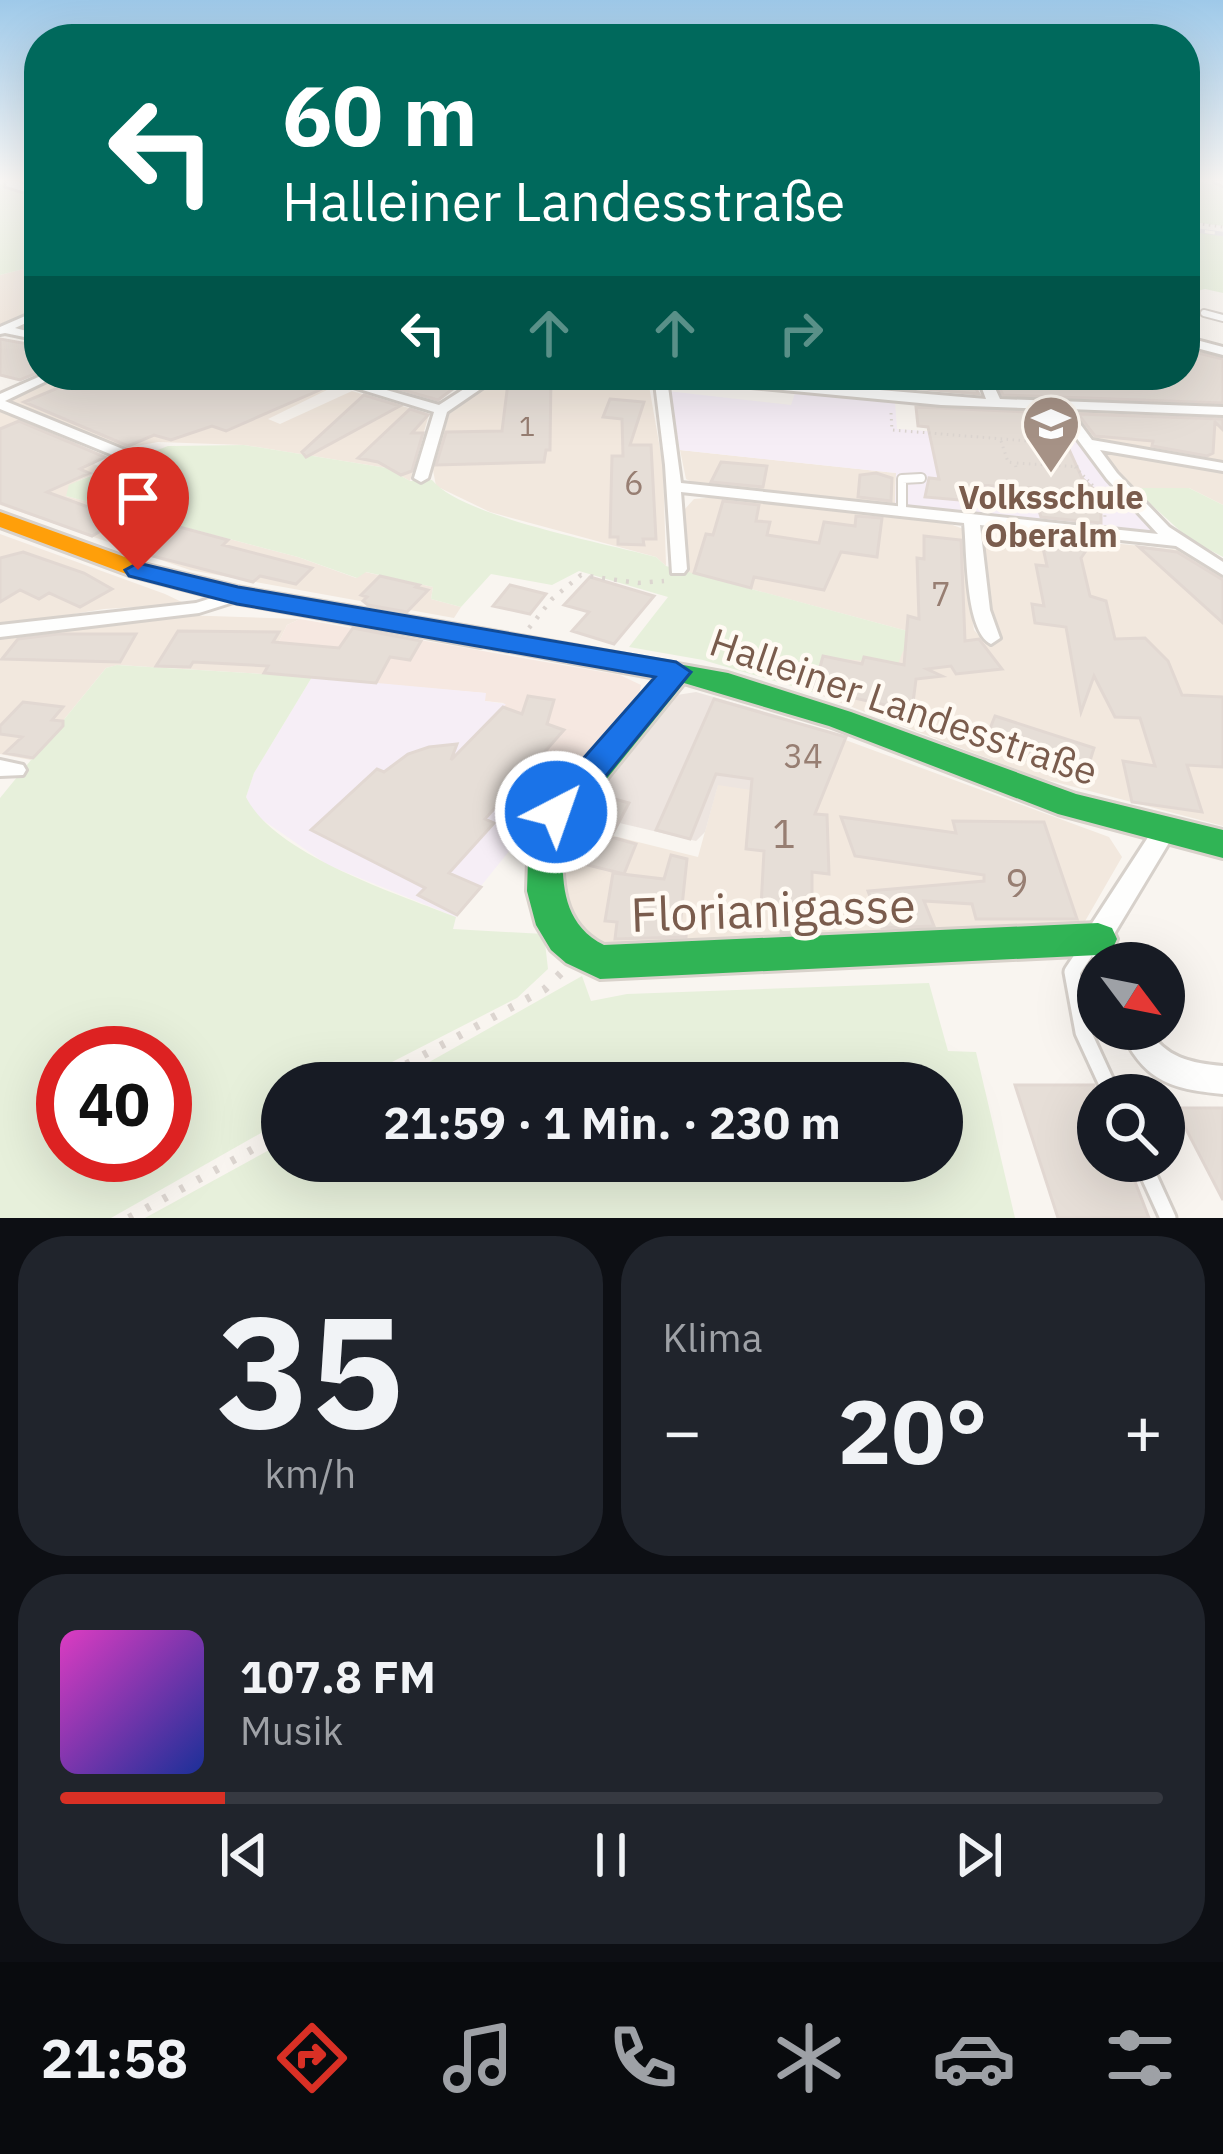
<!DOCTYPE html>
<html lang="de">
<meta charset="utf-8">
<style>
body{margin:0;font-family:"IBM Plex Sans",sans-serif;background:#20242c;color:#f1f3f6;height:100vh;display:flex;flex-direction:column;font-size:45px;white-space:nowrap}
*{box-sizing:border-box;margin:0}
p{font-size:39px;color:#9ea1a6}
.icon{flex:none;width:66px;height:66px;fill:none;stroke:currentColor;stroke-width:2;stroke-linecap:round;stroke-linejoin:round}
.map{position:relative;height:1218px;overflow:hidden}
.sheet{display:flex;flex-direction:column;gap:18px;padding:18px;background:#0d0f14;flex:1}
.sheet>*{flex:none}
.hud{position:absolute;left:24px;top:24px;width:1176px;height:366px;border-radius:48px;box-shadow:0 12px 48px #0002;background:#00695c;color:#fff;overflow:hidden}
.needle{width:78px;rotate:122deg}
.tools{position:absolute;left:1077px;top:942px;display:grid;gap:24px}
.tools a{display:grid;place-items:center;width:108px;height:108px;border-radius:50%;background:#171b24;box-shadow:0 12px 48px #0002;font-size:60px}
.speed{position:absolute;left:36px;top:1026px;display:flex;gap:24px;font-size:60px;font-weight:700;text-align:center}
.speed>*{display:grid;place-content:center;width:156px;height:156px;border-radius:50%;background:#171b24;box-shadow:0 12px 48px #0002;line-height:1}
.speed .limit{border:18px solid #d22;background:#fff;color:#111}
.pin{position:absolute;display:grid;place-items:center;width:102px;height:102px;color:#fff;margin:-123px -51px;border-radius:50% 50% 50% 0;rotate:-45deg;box-shadow:0 0 12px #0007}
.pin .icon{rotate:45deg}
.me{position:absolute;width:132px;margin:-66px;rotate:41deg;stroke-linejoin:round;filter:drop-shadow(0 0 9px #0008)}
.turn{display:flex;align-items:center;gap:42px;height:252px;padding:0 60px;font-size:54px}
.turn .icon{width:156px;height:156px;stroke-width:2.5}
.turn b{display:block;font-size:84px;line-height:102px}
.lanes{display:flex;align-items:center;height:114px;padding:0 60px;background:#0003;justify-content:center;gap:60px;direction:ltr}
.lanes .off{opacity:.35}
.big{font-size:90px;font-weight:800;line-height:1.1}
.sheet .tile{flex:1;display:flex;flex-direction:column;justify-content:center;gap:18px;min-width:0;padding:0 42px;border-radius:48px;background:#20242c}
.sheet .dial{align-items:center;gap:0}
.dial b{font-size:156px;line-height:1}
.song{display:flex;align-items:center;gap:36px}
.cover{width:144px;height:144px;border-radius:18px;background:linear-gradient(135deg,hsl(310 70% 55%),hsl(230 70% 35%))}
.played{height:12px;border-radius:6px;background:linear-gradient(90deg,#d93025 15%,#363941 15%)}
.keys{display:flex;justify-content:space-around;direction:ltr}
.heat{display:flex;justify-content:space-between;align-items:center;font-size:66px;direction:ltr}
.sheet .tiles{flex:1;display:grid;gap:18px;grid-template-columns:1fr 1fr}
.tile:last-child{grid-column:span 2}
.trip{position:absolute;left:261px;top:1062px;width:702px;height:120px;border-radius:60px;background:#171b24;box-shadow:0 12px 48px #0002;font-weight:800;line-height:120px;text-align:center}
.tabs{display:flex;height:192px;justify-content:space-around;align-items:center;background:#090b0e;color:#9ea1a6}
.tabs .icon{width:84px;height:84px}
.tabs .active{color:#d93025}
.tabs b{font-size:54px;color:#f1f3f6}
.map>svg:first-child{display:block}
</style>
<div class="map">
<svg width="1223" height="1218" viewBox="0 0 1223 1218">
<rect width="100%" height="100%" fill="#f9f5f0"/>
<path fill="#f2e8de" d="M39 265V311L0 328V275Z
M1185 343 1223 353V408L1003 400 988 375H1185Z
M62 375H305L333 387 268 419 280 424 352 391 429 414 410 481 387 468 244 445 158 442 125 448 9 401Z
M504 375H632L648 380 663 466 666 566 656 557 490 512 436 486 433 470 449 414Z
M0 411 106 456 94 464 105 469 78 481 66 496 298 557 356 578 365 572 433 587 431 599 461 607 454 618 190 570 0 505Z
M1071 411 1223 414V465L1091 438Z
M680 450 896 473 895 508 698 485 686 479Z
M1114 451 1223 471V505L1189 488H1133L1105 456Z
M717 497 950 524 969 531 971 610 974 630 983 640 998 637 991 619 983 530 1180 550 1204 561 1223 578V826L1040 778 812 692 823 656 903 651 926 636 687 572 684 510 694 499Z
M0 534 165 594 186 604 104 609 0 626Z
M180 615 300 619 287 625 263 674 118 665 106 668 31 760 0 754V635Z
M783 717 1109 837 1122 857 1084 923 1073 929 610 953 570 937 559 858 570 825 698 857 718 784 751 789Z"/>
<path fill="#f6e8e1" d="M300 619 620 675 641 685 637 705 539 814 440 771 504 703 485 701V693L263 674 287 625Z"/>
<path fill="#ede5e0" d="M696 692 783 717 751 790 718 785 705 832 696 841 577 813 677 695Z"/>
<path fill="#f6eef6" d="M667 391 791 405 795 393 895 402 897 429 1078 441 1153 529 1145 535 895 508 896 473 680 450Z
M312 677 486 693 485 701 506 704 440 771 539 814 456 917 328 865 254 814 246 797 254 773Z"/>
<path fill="#e7f0db" fill-rule="evenodd" d="M1185 181 1223 185V226L1185 221Z
M0 184 39 196V265L0 275Z
M1185 231 1223 236V293L1205 289 1185 294Z
M244 445 387 468 410 481 432 480C462 517 605 543 656 557L666 566 926 636 919 648 903 651 898 664 823 657 812 692 703 660 629 647 668 597 579 571 552 585 491 574 461 607 431 599 433 587 366 572 357 578 298 557 66 496 69 485 78 481 168 446Z
M1133 488H1189L1223 505V557L1189 539Z
M117 665 312 677 254 773 246 797C275 855 398 894 456 917L453 929 544 934 548 969 517 998 351 1083H282V1121L111 1218H0V798L106 668ZM63 1053H165V1155H63Z
M582 976 591 1001 627 994 929 983 948 1051 976 1052 1015 1218H145L282 1143V1161H942V1083H392Z"/>
<path fill="#e6ded7" stroke="#e2d8d2" stroke-width="3" d="M0 339 39 346V372L20 380 0 375Z
M1190 351 1223 359V403L1003 395 999 387 1025 388 1021 379H1032L1031 375H1185V356Z
M89 375 119 379 152 375 194 387 222 375H310L331 385 226 431 212 426 171 440 154 435 128 446 24 402Z
M386 375 440 381 455 375 462 382 438 400 378 383Z
M509 375H551L550 450H546L544 462 436 465 446 432 502 431Z
M913 375H968L979 394 914 388Z
M364 395 400 406 306 457 302 452Z
M610 399 644 402 630 445H651L656 539H643L644 545 618 544V537H610L612 456H623L622 419 603 417Z
M916 407 1053 413 1069 436H1063L1082 478 1101 496V523L1041 517 1032 488 979 485 983 502 925 497 929 478 939 479 928 427 918 426Z
M410 409 428 415 412 433H423L412 471 401 475 378 462 358 458Z
M1078 414 1223 419V430L1215 422 1213 453 1207 456 1152 446 1153 441 1095 436Z
M19 421 105 457 80 469 89 473 47 492 121 519 92 536 0 503V429Z
M721 462 767 466 763 487 711 482Z
M876 473 892 478 891 501 858 497 860 475Z
M723 501 759 505 756 521 770 522 767 535 819 543 824 522 855 526 856 516 882 518 877 557 841 552 824 590 754 577 751 588 694 573 706 534 713 535Z
M172 525 228 540 223 545 312 568 296 584 260 576 253 582 133 551Z
M924 536 961 540 965 641 979 639 1002 669 956 674 951 666 927 669 942 676 916 679 912 711 814 689 823 656 862 664 864 657 904 665 908 616 919 619 917 558 924 559Z
M1048 537 1092 542 1081 558 1090 596 1106 601 1115 639 1145 638 1168 661 1182 695 1223 697V767L1187 765 1202 812 1132 802 1123 761 1155 766 1140 718 1115 717 1094 676 1081 712 1066 627 1035 623 1034 617 1032 604 1044 606 1036 565 1047 566 1043 548 1051 549Z
M1139 547 1177 552 1223 580V623Z
M23 552 84 573 112 589 80 607 49 593 39 599 20 590 0 602V558Z
M380 576 419 585 416 587 428 590 407 612 368 605 363 601 367 597 361 595Z
M590 577 654 596 614 644 572 631 589 612 564 605Z
M510 585 546 594 530 614 493 606Z
M353 628 421 641 410 660 390 657 376 683 264 673 268 666 193 662 190 667 156 666 178 631 279 632 273 642 339 648Z
M58 634H136L120 662 2 659 18 639Z
M528 696 554 700 547 724 564 730 485 819 494 823 449 873 481 887 457 915 418 895 425 888 311 830 377 769 384 772 408 754 429 747 457 744 451 760 503 707 522 714Z
M714 699 846 737 815 814 827 815 829 874 812 872V918L820 919V931L781 933V909L761 907 764 851 746 849 752 779 716 774 690 839 656 830Z
M23 702 63 707 52 720 63 721V726L33 758 5 753 22 737 0 734V726Z
M995 716 1094 748 1084 780 983 746Z
M600 795 629 803 611 837 636 844 624 874 567 860 577 829 581 830Z
M841 817 956 833 953 821 1044 822 1077 919H976L972 904 924 901 934 926 882 928 868 891 984 881V875L855 856Z
M671 855 687 859 680 925H687L686 937 615 939 617 922 605 921 613 873 664 879Z
M1015 1085H1094L1098 1161H1127L1149 1218H1058Z
M1175 1108H1223V1200Z"/>
<g fill="none" stroke-linecap="round" stroke-linejoin="round">
<defs>
<path id="lane-far2" d="M1204 313 1223 318"/>
<path id="lane-far1" d="M902 512V479L921 478"/>
<path id="lane" d="M1086 951 1072 972 1083 1032 1112 1095
M1142 1161 1168 1218"/>
<path id="street" d="M7 181H16L39 191V196L6 186Z
M1214 181H1223V185Z
M39 310V317L15 328 39 334V340L5 333 0 334V327Z
M1185 337 1223 347V355L1185 345Z
M43 375H59L5 401 130 452V458H120L0 409V394Z
M314 375H334L439 405 486 375H501L447 412 428 478 421 482 414 478 434 412Z
M654 375H703L986 399 977 375H989L1000 399 1223 407V415L1069 409 1092 440 1223 463V471L1100 450 1117 473 1169 527 1223 562V575L1176 546 980 525 990 610 1000 638 991 644C965 631 967 551 964 523L681 492 687 569 684 573H672L665 465ZM667 379 941 405 1055 409 1107 479 1158 534 681 483Z
M237 590 243 591 246 595 243 599 199 613 0 637V625L196 603Z
M0 760 23 765 26 770 23 775 0 776Z
M1164 822 1172 825 1176 831 1111 939 1121 963H1098V970L1085 939 1089 928 1156 825Z
M1120 1029H1148C1166 1058 1190 1063 1223 1066V1094C1169 1089 1143 1080 1120 1029Z"/>
<path id="fast" d="M481 629 728 673 851 712 1076 794 1223 830V858L1058 814 829 726 684 683 563 833C562 877 559 922 604 945L1098 923 1112 928 1117 939 1112 950 1098 955 600 979 566 963 551 950 536 925 527 891 529 830 656 678 471 644 467 638 471 632Z"/>
<path id="slow" d="M0 512 147 565 237 587 481 629 495 638 481 647 237 603 129 575 0 527Z"/>
</defs>
<use href="#lane-far2" stroke="#d7d1cb" stroke-width="10"/>
<use href="#lane-far1" stroke="#d7d1cb" stroke-width="12"/>
<use href="#lane" stroke="#d7d1cb" stroke-width="21"/>
<use href="#street" stroke="#d7d1cb" stroke-width="6"/>
<use href="#fast" stroke="#d9d2cb" stroke-width="6"/>
<use href="#slow" stroke="#d9d2cb" stroke-width="6"/>
<path stroke="#dcd5d0" stroke-width="3" stroke-dasharray="1.5 4.5" stroke-linecap="butt" d="M1185 222 1223 227
M891 413 892 430 1065 444
M1001 441 1008 462 1015 463
M1016 467 1015 463 1082 467
M1075 467 1104 497 1105 519
M1004 486 1017 506"/>
<path stroke="#dcd5d0" stroke-width="4.5" stroke-dasharray="3 9" stroke-linecap="butt" d="M529 628 552 599 581 575 638 583 664 581"/>
<path stroke="#dcd5d0" stroke-width="8" stroke-dasharray="4.5 15" stroke-linecap="butt" d="M372 1083 545 989 561 973
M129 1218 282 1133"/>
<use href="#lane-far2" stroke="#fefefd" stroke-width="6"/>
<use href="#lane-far1" stroke="#fefefd" stroke-width="8"/>
<use href="#lane" stroke="#fefefd" stroke-width="15"/>
<use href="#street" fill="#fefefd" fill-rule="evenodd"/>
<use href="#fast" fill="#30b455" fill-rule="evenodd"/>
<use href="#slow" fill="#ff9f0a" fill-rule="evenodd"/>
<defs>
<path id="rail" d="M1185 229 1223 234"/>
</defs>
<use href="#rail" stroke="#e6e3e7" stroke-width="4.5"/>
<use href="#rail" stroke="#fffaf3" stroke-width="3" stroke-dasharray="10" stroke-linecap="butt"/>
</g>
<linearGradient id="sky" x2="0" y2="1"><stop stop-color="#9ec9e9"/><stop offset="0.51" stop-color="#fcfaf8"/><stop offset="1" stop-color="#fcfaf8" stop-opacity="0"/></linearGradient>
<rect width="1223" height="352" fill="url(#sky)"/>
<path fill="#1a73e8" stroke="#114b97" stroke-width="3" d="M138 563 238 587 676 662 691 672 569 821 556 825 544 821 539 812 544 803 655 677 237 604 129 576 125 570Z"/>
<defs>
<symbol id="school-pin" viewBox="-11 -11 22 30"><path d="M0 17L-7.5 6A9.5 9.5 0 1 1 7.5 6Z" fill="#a69286" stroke="#fffaf3"/><path d="M0-5L7-2L0 1L-7-2ZM-4 1L0 2.5L4 1V4Q0 6-4 4Z" fill="#fff"/></symbol>
</defs>
<g fill-rule="evenodd">
<use href="#school-pin" x="1018" y="391" width="66" height="90"/>
</g>
<g text-anchor="middle" dominant-baseline="central" stroke-width="9" stroke-linejoin="round" paint-order="stroke">
<g font-size="27" fill="#977e72">
<text x="527" y="425">1</text>
</g>
<g font-size="33" fill="#977e72">
<text x="634" y="482">6</text>
<text x="941" y="593">7</text>
<text x="803" y="755">34</text>
</g>
<g font-size="33" font-weight="bold" fill="#7a5c4d" stroke="#fffaf3">
<text x="1051" y="496">Volksschule<tspan x="1051" dy="38">Oberalm</tspan></text>
</g>
<g font-size="39" fill="#7a5c4d" stroke="#fffaf3">
<text transform="translate(904 706) rotate(19)">Halleiner Landesstraße</text>
</g>
<g font-size="39" fill="#977e72">
<text x="784" y="833">1</text>
<text x="1017" y="882">9</text>
</g>
<g font-size="48" fill="#7a5c4d" stroke="#fffaf3">
<text transform="translate(773 909) rotate(-2)">Florianigasse</text>
</g>
</g>
</svg>
<div class="tools">
<a><svg class="needle" viewBox="-14 -14 28 28"><path d="M0-13l5 13h-10z" fill="#e53935"/><path d="M0 13l5-13h-10z" fill="#9ea1a6"/></svg></a>
<a><svg class="icon" aria-label="search" viewBox="0 0 24 24"><circle cx="10" cy="10" r="6"/><path d="M15 15l6 6"/></svg></a>
</div>
<div class="speed"><div class="limit">40</div></div>
<div class="pin" style="left:138px;top:570px;background:#d93025"><svg class="icon" aria-label="arrive" viewBox="0 0 24 24"><path d="M6 21V4h12l-3 4 3 4H6"/></svg></div>
<svg class="me" style="left:556px;top:812px" viewBox="-20 -20 40 40"><circle r="17" fill="#1a73e8" stroke="#fff" stroke-width="3"/><path d="M0-11L8 9 0 5-8 9z" fill="#fff"/></svg>
<div class="trip">21:59 · 1 Min. · 230 m</div>
<div class="hud">
<div class="turn"><svg class="icon" aria-label="left" viewBox="0 0 24 24"><path d="M17 20v-9H6M10 6l-5 5 5 5"/></svg><div><b>60 m</b>Halleiner Landesstraße</div></div>
<div class="lanes"><svg class="icon" aria-label="left" viewBox="0 0 24 24"><path d="M17 20v-9H6M10 6l-5 5 5 5"/></svg><svg class="icon off" aria-label="ahead" viewBox="0 0 24 24"><path d="M12 20V5M6 11l6-6 6 6"/></svg><svg class="icon off" aria-label="ahead" viewBox="0 0 24 24"><path d="M12 20V5M6 11l6-6 6 6"/></svg><svg class="icon off" aria-label="right" viewBox="0 0 24 24"><path d="M7 20v-9h11M14 6l5 5-5 5"/></svg></div>
</div>
</div>
<section class="sheet">
<div class="tiles">
<div class="tile dial"><b>35</b><p>km/h</p></div>
<div class="tile"><p>Klima</p>
<div class="heat"><a>−</a><b class="big">20°</b><a>+</a></div>
</div>
<div class="tile">
<div class="song"><i class="cover"></i><div><b>107.8 FM</b><p>Musik</p></div></div>
<div class="played"></div>
<div class="keys"><svg class="icon" aria-label="previous" viewBox="0 0 24 24"><path d="M18 5L8 12l10 7zM5 5v14"/></svg><svg class="icon" aria-label="pause" viewBox="0 0 24 24"><path d="M8 5v14M16 5v14"/></svg><svg class="icon" aria-label="next" viewBox="0 0 24 24"><path d="M6 5l10 7-10 7zM19 5v14"/></svg></div>
</div>
</div>
</section>
<nav class="tabs">
<b>21:58</b>
<svg class="icon active" aria-label="directions" viewBox="0 0 24 24"><path d="M12 3l9 9-9 9-9-9zM9 14v-3h6M13 9l2 2-2 2"/></svg>
<svg class="icon" aria-label="music" viewBox="0 0 24 24"><path d="M9 18V5l10-2v13"/><circle cx="6" cy="18" r="3"/><circle cx="16" cy="16" r="3"/></svg>
<svg class="icon" aria-label="phone" viewBox="0 0 24 24"><path d="M5 4h4l2 5-3 2q2 4 5 5l2-3 5 2v4C11 20 4 13 5 4z"/></svg>
<svg class="icon" aria-label="climate" viewBox="0 0 24 24"><path d="M12 3v18M4 7l16 10M4 17L20 7"/></svg>
<svg class="icon" aria-label="car" viewBox="0 0 24 24"><path d="M5 17H2v-5l4-1 3-4h7l3 4 3 1v5h-3M9 17h6M6 11h13"/><circle cx="7" cy="17" r="2"/><circle cx="17" cy="17" r="2"/></svg>
<svg class="icon" aria-label="filters" viewBox="0 0 24 24"><path d="M4 7h16M4 17h16"/><circle cx="9" cy="7" r="2"/><circle cx="15" cy="17" r="2"/></svg>
</nav>
